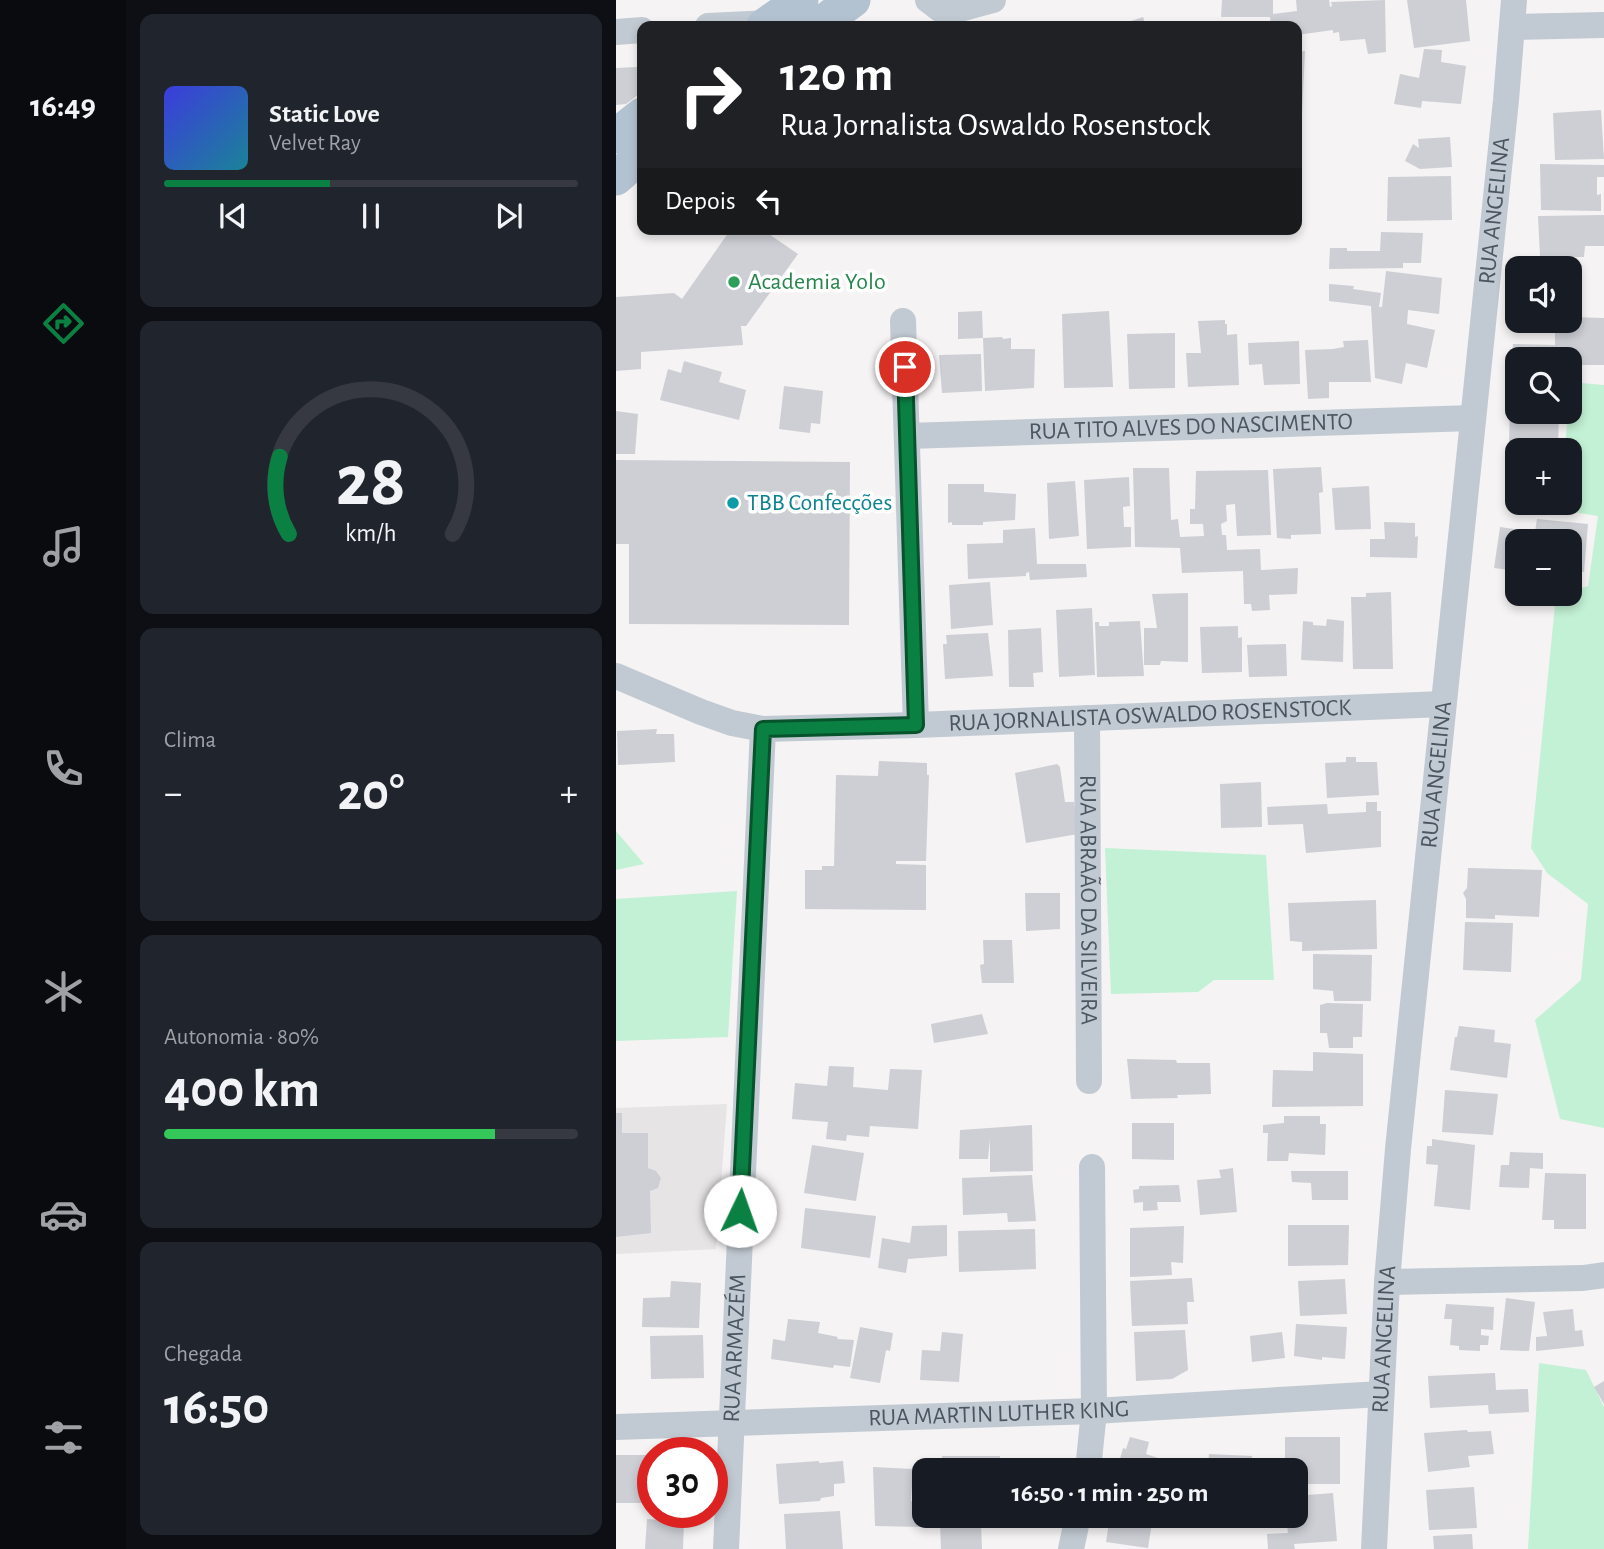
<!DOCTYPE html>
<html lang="pt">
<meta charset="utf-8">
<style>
body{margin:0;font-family:"Alegreya Sans",sans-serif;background:#20242c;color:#f1f3f6;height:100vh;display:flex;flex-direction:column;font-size:26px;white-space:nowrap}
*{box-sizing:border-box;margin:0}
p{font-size:23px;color:#9ea1a6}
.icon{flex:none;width:38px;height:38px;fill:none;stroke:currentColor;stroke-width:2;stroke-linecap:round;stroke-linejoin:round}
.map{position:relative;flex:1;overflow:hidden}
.sheet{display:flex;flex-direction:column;gap:14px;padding:14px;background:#0d0f14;width:490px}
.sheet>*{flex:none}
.banner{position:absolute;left:21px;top:21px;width:665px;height:214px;border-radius:14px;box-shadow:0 4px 10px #0003;background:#202124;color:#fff;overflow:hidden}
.tools{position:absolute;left:889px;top:256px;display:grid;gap:14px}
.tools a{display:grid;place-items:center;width:77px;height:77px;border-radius:14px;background:#171b24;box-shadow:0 4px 10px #0003;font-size:35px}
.speed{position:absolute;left:21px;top:1437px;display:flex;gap:14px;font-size:35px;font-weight:700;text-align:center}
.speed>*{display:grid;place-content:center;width:91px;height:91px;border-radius:50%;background:#171b24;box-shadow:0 4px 10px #0003;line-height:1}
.speed .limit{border:10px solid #d22;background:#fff;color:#111}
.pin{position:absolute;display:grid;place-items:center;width:60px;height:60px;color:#fff;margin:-30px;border:4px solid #fff;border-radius:50%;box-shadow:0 2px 7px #0007}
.me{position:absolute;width:77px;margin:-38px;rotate:3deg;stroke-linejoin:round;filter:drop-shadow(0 0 5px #0008)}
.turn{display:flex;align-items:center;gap:24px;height:147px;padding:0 28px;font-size:32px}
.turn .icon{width:91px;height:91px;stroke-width:2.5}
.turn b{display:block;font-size:49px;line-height:60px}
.then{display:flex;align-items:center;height:66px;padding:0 28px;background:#0003;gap:14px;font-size:26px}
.big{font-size:52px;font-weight:600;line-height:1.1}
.sheet .card{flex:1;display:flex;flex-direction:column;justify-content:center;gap:10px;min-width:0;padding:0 24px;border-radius:14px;background:#20242c}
.sheet .dial{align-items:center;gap:0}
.dial svg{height:182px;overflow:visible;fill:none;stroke:#363941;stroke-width:7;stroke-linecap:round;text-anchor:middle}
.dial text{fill:#f1f3f6;stroke:none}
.song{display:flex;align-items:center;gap:21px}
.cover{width:84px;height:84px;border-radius:10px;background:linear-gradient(135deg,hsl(240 70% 55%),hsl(190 70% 35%))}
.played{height:7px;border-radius:4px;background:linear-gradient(90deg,#0b8043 40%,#363941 40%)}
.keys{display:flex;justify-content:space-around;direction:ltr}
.heat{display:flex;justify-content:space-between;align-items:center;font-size:38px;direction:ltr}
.charge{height:10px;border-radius:5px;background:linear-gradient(90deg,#34c759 80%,#363941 0)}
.trip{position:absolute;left:296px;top:1458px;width:396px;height:70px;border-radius:14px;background:#171b24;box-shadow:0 4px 10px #0003;font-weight:600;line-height:70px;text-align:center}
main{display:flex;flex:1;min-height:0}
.tab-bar{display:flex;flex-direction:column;width:126px;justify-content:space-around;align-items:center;background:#090b0e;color:#9ea1a6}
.tab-bar .icon{width:49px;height:49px}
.tab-bar .selected{color:#0b8043}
.tab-bar b{font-size:32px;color:#f1f3f6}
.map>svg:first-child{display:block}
</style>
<main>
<nav class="tab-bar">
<b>16:49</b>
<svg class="icon selected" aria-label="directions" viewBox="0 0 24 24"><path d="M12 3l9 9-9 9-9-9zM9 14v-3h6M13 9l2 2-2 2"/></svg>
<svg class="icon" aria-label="music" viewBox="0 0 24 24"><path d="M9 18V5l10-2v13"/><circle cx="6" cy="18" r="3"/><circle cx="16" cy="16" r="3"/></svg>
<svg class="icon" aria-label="phone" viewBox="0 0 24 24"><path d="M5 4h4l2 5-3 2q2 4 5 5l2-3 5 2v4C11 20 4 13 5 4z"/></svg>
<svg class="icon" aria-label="climate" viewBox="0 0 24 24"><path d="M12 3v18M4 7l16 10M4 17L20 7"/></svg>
<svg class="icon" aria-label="car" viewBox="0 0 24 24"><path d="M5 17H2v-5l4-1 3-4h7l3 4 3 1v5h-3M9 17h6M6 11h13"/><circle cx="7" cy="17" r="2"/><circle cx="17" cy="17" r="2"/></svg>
<svg class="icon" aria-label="filters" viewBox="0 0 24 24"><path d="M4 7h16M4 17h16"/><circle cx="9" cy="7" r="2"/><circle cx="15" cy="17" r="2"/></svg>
</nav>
<section class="sheet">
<div class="card">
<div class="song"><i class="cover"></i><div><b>Static Love</b><p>Velvet Ray</p></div></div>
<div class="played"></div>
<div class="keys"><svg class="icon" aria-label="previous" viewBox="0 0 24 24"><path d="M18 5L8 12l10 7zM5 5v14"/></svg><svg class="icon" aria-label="pause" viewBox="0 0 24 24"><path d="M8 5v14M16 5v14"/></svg><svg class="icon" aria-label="next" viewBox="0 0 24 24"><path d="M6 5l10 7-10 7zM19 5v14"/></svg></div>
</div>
<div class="card dial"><svg viewBox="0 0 100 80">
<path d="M14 69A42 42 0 1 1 86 69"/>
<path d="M14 69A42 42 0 0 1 10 35" stroke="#0b8043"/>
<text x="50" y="56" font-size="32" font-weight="700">28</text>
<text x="50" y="72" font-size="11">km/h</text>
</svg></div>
<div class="card"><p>Clima</p>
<div class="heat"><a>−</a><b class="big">20°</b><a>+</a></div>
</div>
<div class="card"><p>Autonomia · 80%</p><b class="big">400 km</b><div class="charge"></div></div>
<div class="card"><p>Chegada</p><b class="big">16:50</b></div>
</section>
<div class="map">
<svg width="988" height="1549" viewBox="0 0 988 1549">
<rect width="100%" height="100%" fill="#f5f3f3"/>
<path fill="#e6e4e5" d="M111 1104 100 1249 0 1254V1108Z"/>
<path fill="#c3f1d5" d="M954 382 988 385V1128L944 1119 919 1020 965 980 972 904 931 873 915 848 940 595 954 593V591L972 586 982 516 944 510 945 502H954V450H949L952 411H954Z
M0 831 28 864 0 870Z
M489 848 650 855 658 980H598L582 992 495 994Z
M121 891 112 1037 0 1041V899Z
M923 1363 970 1370 988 1407V1549H912Z"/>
<path fill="#cdcfd5" d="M606 0H657V14L681 11 680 0H713L714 7 716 6 715 2 769 0 770 52 752 54 749 39 724 41 723 32 717 33V30L681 35V26H655L654 17H605Z
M791 0H850L854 41 798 48Z
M527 17 530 26H500Z
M808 49 826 50 825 62 850 66 845 104 806 101 805 108 778 104 784 74 803 78Z
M689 51 684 158H681V52Z
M21 67 22 95 10 104 0 105V68Z
M985 110 988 159 939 160 937 113Z
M834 137 836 167 804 169 789 161 797 144 803 148 802 139Z
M924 164 988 165V177H981V195L985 194V211L925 210Z
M835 176 836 220 771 221 772 177Z
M988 215V246H969L968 257H945V262H928V256H924L922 216Z
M115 229H135L143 235 147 230 182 254 130 326H125L127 345 25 352V369L0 371V297L58 293 66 299Z
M765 232 807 233 805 263H787V268L713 269 714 248H731V251H764Z
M770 271 826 278 823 314 792 310 791 324 819 330 811 368 790 363 786 384 759 378 755 306 713 301V284L738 286 737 289 765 293 763 307H766Z
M366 311 367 338 342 339V312Z
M493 311 497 387 448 388 446 314Z
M954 317 988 318V365H954V359H901V366L895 365 897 344 939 345V320H954Z
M609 320V324H611V335L621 334 623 385 572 387 570 353H585L582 321Z
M559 333V388L513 389 511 334Z
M386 337 387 339 395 338V349H419L418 388 369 391 367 338Z
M752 340 755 382H713V398L692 399 689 350 717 349 728 347 727 341Z
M683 341 684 384 648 385 646 364 633 365 632 343Z
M365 354 366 391 326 393 323 355Z
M68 361 106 372 103 382 130 390 123 420 44 400 52 369 65 373Z
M168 386 207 391 204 424 195 423 194 433 163 429Z
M894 397 901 398V411H943L942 448 893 447Z
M0 411 22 414 19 454H0Z
M891 450H901V493H891Z
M0 460 234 462 233 625 13 624V544H0Z
M705 467 707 492 703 493 705 534 675 535V539L661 538 657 469Z
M517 468H553L555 520 562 519 564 537 588 536 587 524H574V509H579L580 471 652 470 655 535 621 536 619 504 610 505 611 521 605 524 606 535H610L611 550 644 549 645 570 682 568 681 594 653 595 654 610 636 611 635 604H628L627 571 566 573 564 548 519 547Z
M513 477 514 506 507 507 508 527H515V547L471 549 468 480Z
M459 481 463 536 433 539 431 483Z
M332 484H368V492L400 494 399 520 367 522V525H336V522L332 523Z
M753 486 755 529 719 530 716 488Z
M921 519 972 524 968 572 954 570V541H901V571L878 568 884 527 919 532Z
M768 522 799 523V537L802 536 801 558 754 557V539H769Z
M419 528 421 564H470L471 577 414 580 413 572 410 573V576L352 579 351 544 387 543V530Z
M374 582 377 625 335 629 333 585Z
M775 592 777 669H737L735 597H750V593Z
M572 593V662L545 661 544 665H528V628H541L536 594Z
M476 608 479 675 443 677 440 610Z
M711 619 728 621 727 662 685 660 687 621 697 622V625L710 626Z
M524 621 528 676 481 677 479 622H483V626H493V622Z
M622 626V638L626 637V672L586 673 584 627Z
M425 628 427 672 417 673 418 687H393L392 630Z
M372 633 377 676 329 679 327 644H331L330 635Z
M670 644 671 676 633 677 631 645Z
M41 729 40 734H58L59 762 2 765 1 731Z
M730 757H740V762H761L763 795 711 798 709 763 730 762Z
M263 761 311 763V775H313L310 861H280V864L310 865V910L189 909V870H206V866H218L220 775 262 776Z
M441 764 444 767 449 802H458L462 834 410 843 399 773Z
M645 782 646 827 605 828 604 784Z
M750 802H761V811H765V847L690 853 687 824 652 825 651 807 711 804 712 814 750 812Z
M852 868 926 870 923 917 879 915V919L850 918V899L847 893 851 888Z
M409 893H444V929L410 931Z
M760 900 761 949 686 951V942L674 941 672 903Z
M849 922 897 923 895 972 847 970Z
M367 940H396L398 983H366L364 965 368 964Z
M697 954 756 955 755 1001H718L717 991 697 989Z
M711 1003 747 1004 746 1037H737V1048H713L711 1033H704V1005Z
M366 1014 372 1034 318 1043 315 1024Z
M843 1026 879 1030 878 1042 895 1044 891 1078 834 1070 839 1037H841Z
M697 1052 747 1054V1106L656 1107 657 1070 697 1071Z
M511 1059 560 1060 561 1063H594L595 1094 561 1095 562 1098 515 1099Z
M213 1066 238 1067 237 1087 272 1090 274 1069 306 1070 302 1129 254 1126 253 1137 231 1135 230 1141 210 1139 212 1122 176 1119 179 1083 211 1086Z
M829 1090 882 1094 877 1135 826 1132Z
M0 1113H6V1133H32V1168L40 1171 45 1178 42 1188 34 1191 35 1233 0 1237Z
M668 1116H704V1124H710L709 1155 673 1153 672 1161H651L652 1133H647V1125L668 1123Z
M516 1123H558V1160L516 1159Z
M416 1125 417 1171 374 1172V1139L372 1159H343L344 1130Z
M816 1139 859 1145 854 1210 818 1206 822 1165 810 1164 811 1146H816Z
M196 1145 248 1153 240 1201 188 1193Z
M894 1152 927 1153V1169L914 1168 913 1188 883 1187 885 1165H893Z
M617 1168 621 1212 584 1215 581 1180 605 1178 603 1170Z
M675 1171H732V1200H696L695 1183 676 1182Z
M929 1173 970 1174V1229H938V1220H926Z
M416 1175 420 1221 392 1222 391 1213 347 1215 346 1178Z
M563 1185 565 1202H541L542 1210 527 1211V1202L518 1203 517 1190 523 1189V1186Z
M189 1208 260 1216 254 1258 185 1248Z
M331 1225V1256L292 1259 290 1273 262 1268 266 1238 294 1243 296 1226Z
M672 1225H733L732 1265 672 1266Z
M568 1226 567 1263 555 1262 556 1275 514 1277V1228Z
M419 1229 420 1269 343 1272 342 1231Z
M576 1278 578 1302H571L572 1324 516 1326 514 1281Z
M729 1279 731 1314 684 1316 682 1281Z
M55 1281 85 1283 83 1328 26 1327 27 1298 54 1297Z
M890 1298 919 1302 913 1351 884 1350Z
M830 1304 878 1307 877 1330 865 1329V1335L873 1336 872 1345H864V1351L843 1350V1346L834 1345 836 1319H828Z
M957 1309 959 1331 966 1330 968 1346 920 1351V1337L931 1336 927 1312Z
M172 1319 204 1322 202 1333 222 1337 221 1339 238 1340 234 1367 218 1365 217 1368 155 1359 157 1339 169 1341Z
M680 1324 731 1327 729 1359 706 1357V1360L678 1356Z
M244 1327 277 1333 274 1351 270 1350 264 1383 234 1378Z
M569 1330 572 1370 556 1379 520 1381 518 1332Z
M326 1332 347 1334 343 1382 304 1380 306 1350 324 1351Z
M666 1332 669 1358 636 1362 634 1336Z
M87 1335 88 1378 35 1379 34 1336Z
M879 1373 880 1390 912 1389 913 1412 873 1414 872 1405 814 1408 812 1376Z
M988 1381V1404L978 1387Z
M851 1430 852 1432 875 1431 878 1454 852 1456 854 1467 812 1472 808 1433Z
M514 1437 533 1442 530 1454 560 1464 559 1470H501L507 1448 510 1449Z
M669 1437H724V1484H679V1470H669Z
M593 1454 636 1456 635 1470H592Z
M0 1455H37V1503H0Z
M326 1456H384V1470H326Z
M203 1461V1463L227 1461 229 1483 218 1484V1496L205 1498 204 1501 163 1504 160 1464Z
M257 1467 297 1469 295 1501 305 1502V1527L259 1526Z
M858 1487 861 1528 813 1530 810 1490Z
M717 1493 721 1541 678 1544 679 1549H652L651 1534 672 1533 670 1516H679V1496Z
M224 1511 227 1549H170L168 1514Z
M494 1516H537L532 1548 490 1542Z
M31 1519 68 1522 67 1549H29Z
M324 1524H365L366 1549H325Z
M856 1534 857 1549H818L817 1536Z"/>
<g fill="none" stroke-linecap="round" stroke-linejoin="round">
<g stroke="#c1cad2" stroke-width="26">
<path d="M312 0 329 13 377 0"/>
<path d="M92 26 153 23"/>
<path d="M896 27 988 25"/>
<path d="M0 32 26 30"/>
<path d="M287 321 300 725"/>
<path id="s1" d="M291 436 857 418"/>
<path id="s2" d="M0 676 85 712 116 723 147 729 300 725 827 704"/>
<path id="s3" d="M471 718 473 1081"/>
<path d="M771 1282 967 1278 988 1275"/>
<path id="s4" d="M0 1427 478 1411 765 1394"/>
<path d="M472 1470 478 1411 476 1167"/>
<path id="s5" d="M110 1549 147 729"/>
<path d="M455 1549 462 1516"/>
<path id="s6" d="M758 1549 771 1282 782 1149 890 100 898 0"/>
</g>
<path stroke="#b3c2d1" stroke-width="35" d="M148 26 185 0
M202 26 237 0
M0 136 26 115
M0 178 26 155"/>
</g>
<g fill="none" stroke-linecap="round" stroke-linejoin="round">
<defs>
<path id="route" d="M124 1211 147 729 300 725 289 367"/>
</defs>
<use href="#route" stroke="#07532c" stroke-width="18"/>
<use href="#route" stroke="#0b8043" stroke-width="12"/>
</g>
<circle fill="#2e9e5b" stroke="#fff" stroke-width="2.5" cx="118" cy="282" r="7"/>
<circle fill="#0f9aa8" stroke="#fff" stroke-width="2.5" cx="117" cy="503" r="7"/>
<g text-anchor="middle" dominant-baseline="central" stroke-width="7" stroke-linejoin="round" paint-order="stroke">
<g font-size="24" fill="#4a5661" stroke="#fff">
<text stroke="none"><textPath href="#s6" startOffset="1344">RUA ANGELINA</textPath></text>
<text stroke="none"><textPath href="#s1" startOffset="284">RUA TITO ALVES DO NASCIMENTO</textPath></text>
<text stroke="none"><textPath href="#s2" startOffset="544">RUA JORNALISTA OSWALDO ROSENSTOCK</textPath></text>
<text stroke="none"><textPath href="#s6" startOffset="777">RUA ANGELINA</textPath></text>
<text stroke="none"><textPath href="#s3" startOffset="182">RUA ABRAÃO DA SILVEIRA</textPath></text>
<text stroke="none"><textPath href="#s6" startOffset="210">RUA ANGELINA</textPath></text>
<text stroke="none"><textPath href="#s5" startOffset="201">RUA ARMAZÉM</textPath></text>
<text stroke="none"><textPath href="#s4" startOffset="383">RUA MARTIN LUTHER KING</textPath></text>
</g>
<g font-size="24" fill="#27864d" stroke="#fff" text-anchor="start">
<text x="132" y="282">Academia Yolo</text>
</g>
<g font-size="24" fill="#0d838f" stroke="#fff" text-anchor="start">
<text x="131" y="503">TBB Confecções</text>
</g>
</g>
</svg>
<div class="tools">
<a><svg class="icon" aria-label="sound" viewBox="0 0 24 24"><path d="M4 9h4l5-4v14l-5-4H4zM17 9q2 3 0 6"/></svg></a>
<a><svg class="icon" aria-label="search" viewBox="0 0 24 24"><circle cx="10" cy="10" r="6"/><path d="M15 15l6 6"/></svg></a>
<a>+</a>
<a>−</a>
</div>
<div class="speed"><div class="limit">30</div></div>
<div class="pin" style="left:289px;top:367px;background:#d93025"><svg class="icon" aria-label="arrive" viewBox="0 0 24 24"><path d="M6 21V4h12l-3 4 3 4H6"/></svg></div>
<svg class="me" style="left:124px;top:1211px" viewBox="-20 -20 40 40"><circle r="19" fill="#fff"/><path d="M0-13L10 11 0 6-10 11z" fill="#0b8043"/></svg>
<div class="trip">16:50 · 1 min · 250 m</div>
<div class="banner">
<div class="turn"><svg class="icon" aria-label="right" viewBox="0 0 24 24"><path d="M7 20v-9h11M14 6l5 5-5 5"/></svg><div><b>120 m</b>Rua Jornalista Oswaldo Rosenstock</div></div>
<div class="then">Depois<svg class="icon" aria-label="left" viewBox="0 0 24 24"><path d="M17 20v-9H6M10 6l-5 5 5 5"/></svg></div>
</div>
</div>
</main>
